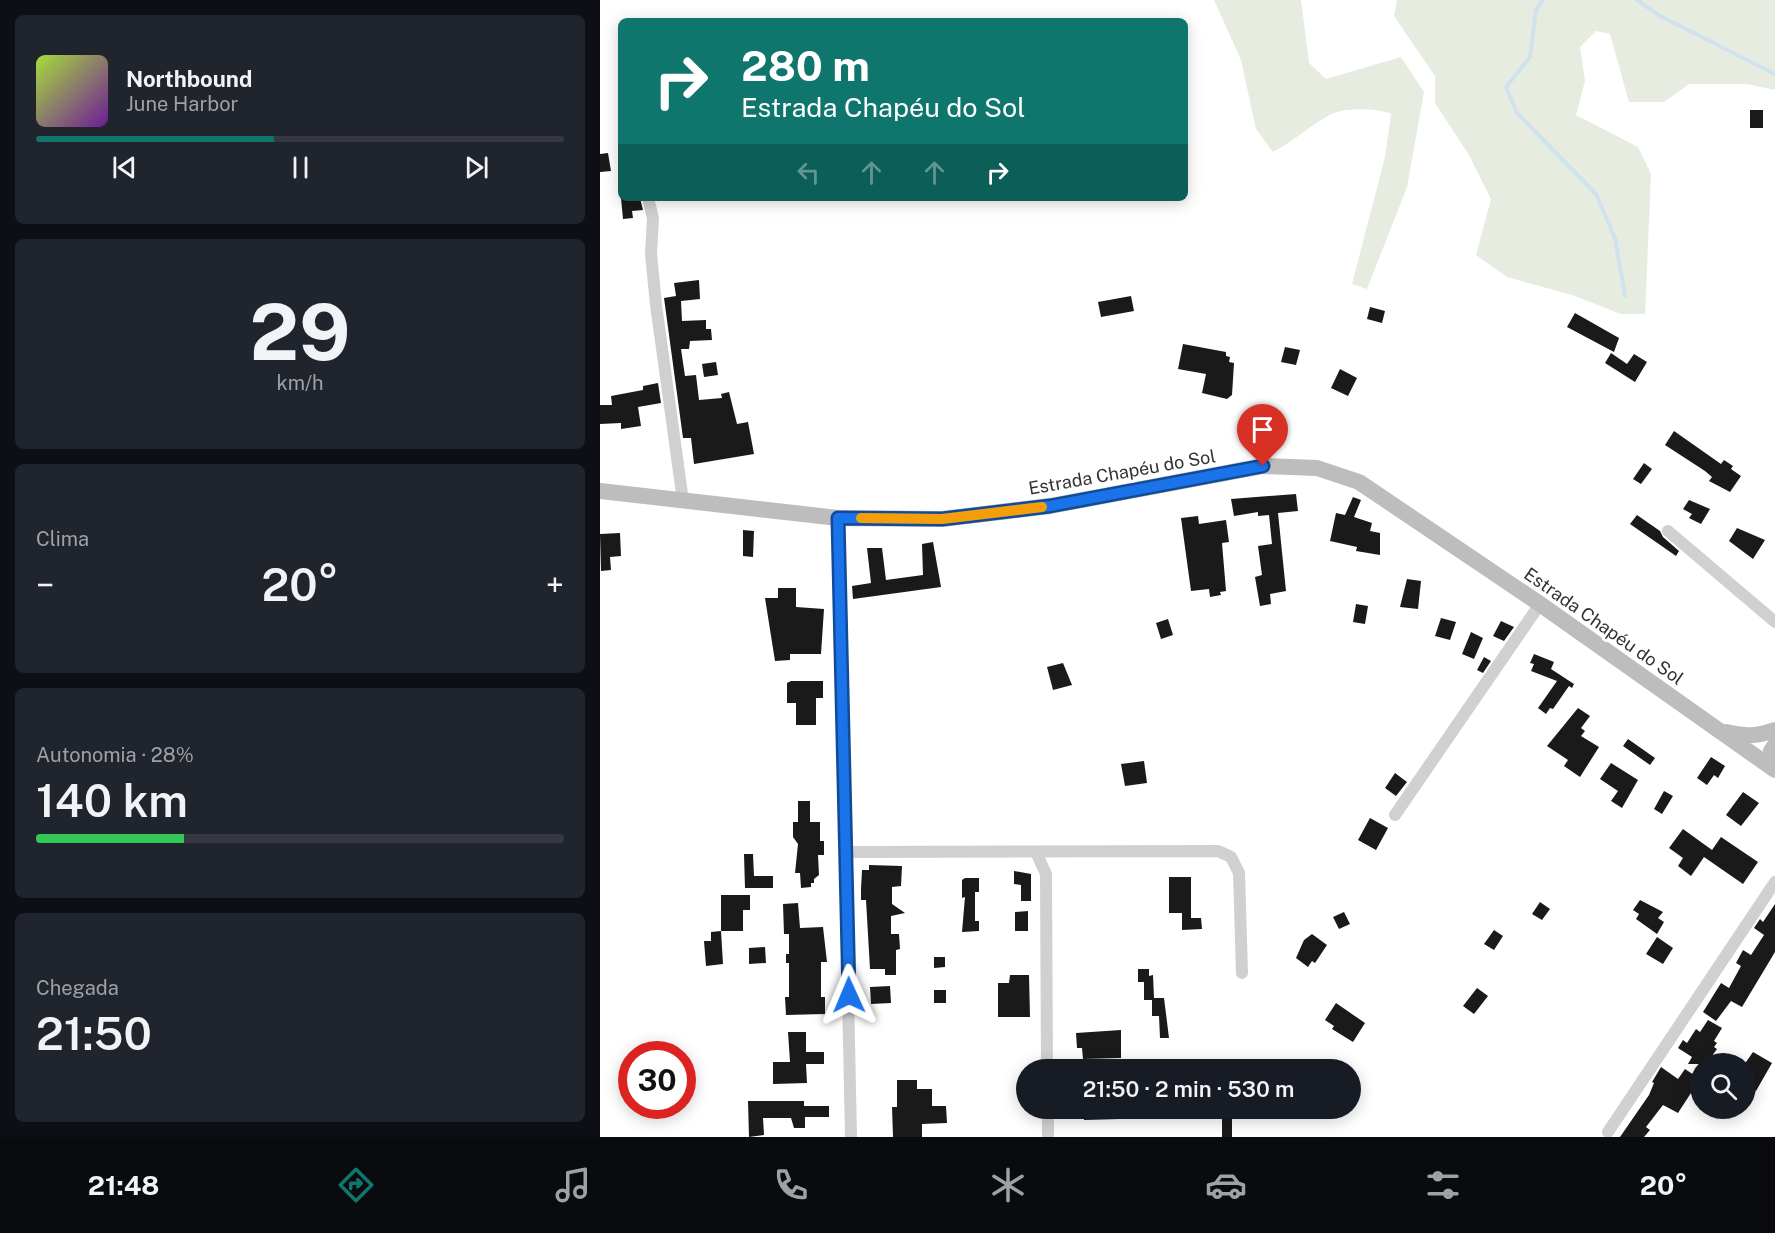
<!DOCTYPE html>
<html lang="pt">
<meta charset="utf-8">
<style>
body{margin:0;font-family:"Public Sans",sans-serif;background:#20242c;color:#f1f3f6;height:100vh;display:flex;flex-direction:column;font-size:22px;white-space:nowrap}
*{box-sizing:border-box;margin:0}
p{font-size:20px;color:#9ea1a6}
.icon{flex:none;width:33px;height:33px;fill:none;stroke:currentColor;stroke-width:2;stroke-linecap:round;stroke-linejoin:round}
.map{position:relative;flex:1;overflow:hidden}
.side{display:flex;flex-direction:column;gap:15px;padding:15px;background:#0d0f14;width:600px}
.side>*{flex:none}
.hud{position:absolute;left:18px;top:18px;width:570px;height:183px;border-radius:9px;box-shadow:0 3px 15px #0003;background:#0f766e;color:#fff;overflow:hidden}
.controls{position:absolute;left:1090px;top:1053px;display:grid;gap:12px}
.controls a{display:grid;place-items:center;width:66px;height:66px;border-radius:50%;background:#171b24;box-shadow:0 3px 15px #0003;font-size:30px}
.speed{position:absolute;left:18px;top:1041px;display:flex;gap:12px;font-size:30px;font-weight:700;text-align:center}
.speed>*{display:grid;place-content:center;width:78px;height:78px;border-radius:50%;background:#171b24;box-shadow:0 3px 15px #0003;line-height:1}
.speed .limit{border:9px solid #d22;background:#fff;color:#111}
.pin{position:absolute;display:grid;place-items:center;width:51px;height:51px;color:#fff;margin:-62px -26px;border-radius:50% 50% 50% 0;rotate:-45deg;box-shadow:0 0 6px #0007}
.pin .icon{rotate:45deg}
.me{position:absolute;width:66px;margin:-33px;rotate:359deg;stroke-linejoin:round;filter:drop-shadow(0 0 4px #0008)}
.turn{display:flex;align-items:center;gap:21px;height:126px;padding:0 24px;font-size:27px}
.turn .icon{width:78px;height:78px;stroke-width:2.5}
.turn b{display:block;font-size:42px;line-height:51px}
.lanes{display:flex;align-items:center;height:57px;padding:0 24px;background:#0003;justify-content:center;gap:30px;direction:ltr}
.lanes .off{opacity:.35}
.big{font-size:45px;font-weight:600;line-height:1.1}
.side .tile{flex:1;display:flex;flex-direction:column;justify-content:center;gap:9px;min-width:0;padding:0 21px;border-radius:9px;background:#20242c}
.side .dial{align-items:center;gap:0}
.dial b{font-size:78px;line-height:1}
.song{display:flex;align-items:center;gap:18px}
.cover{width:72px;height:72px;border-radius:9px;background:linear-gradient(135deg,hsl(80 70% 55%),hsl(280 70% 35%))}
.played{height:6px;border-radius:3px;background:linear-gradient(90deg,#0f766e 45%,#363941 45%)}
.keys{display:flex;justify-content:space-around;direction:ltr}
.heat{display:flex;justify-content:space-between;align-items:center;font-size:33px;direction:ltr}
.charge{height:9px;border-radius:4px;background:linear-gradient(90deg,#34c759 28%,#363941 0)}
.trip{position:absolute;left:416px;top:1059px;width:345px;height:60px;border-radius:30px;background:#171b24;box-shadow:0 3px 15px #0003;font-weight:600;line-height:60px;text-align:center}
.tabs{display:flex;height:96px;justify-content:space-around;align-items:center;background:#090b0e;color:#9ea1a6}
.tabs .icon{width:42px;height:42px}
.tabs .current{color:#0f766e}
.tabs b{font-size:27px;color:#f1f3f6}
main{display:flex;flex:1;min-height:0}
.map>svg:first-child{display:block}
</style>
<main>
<section class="side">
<div class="tile">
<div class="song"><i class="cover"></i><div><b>Northbound</b><p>June Harbor</p></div></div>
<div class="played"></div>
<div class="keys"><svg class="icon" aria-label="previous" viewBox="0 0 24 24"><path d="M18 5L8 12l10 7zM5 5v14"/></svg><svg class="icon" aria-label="pause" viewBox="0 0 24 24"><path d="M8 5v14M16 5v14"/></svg><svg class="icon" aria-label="next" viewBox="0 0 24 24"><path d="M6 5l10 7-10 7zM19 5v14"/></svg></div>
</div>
<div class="tile dial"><b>29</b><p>km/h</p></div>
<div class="tile"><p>Clima</p>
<div class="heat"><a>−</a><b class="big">20°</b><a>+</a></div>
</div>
<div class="tile"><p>Autonomia · 28%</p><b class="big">140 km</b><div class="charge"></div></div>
<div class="tile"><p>Chegada</p><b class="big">21:50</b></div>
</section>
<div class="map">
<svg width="1175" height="1137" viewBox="0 0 1175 1137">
<rect width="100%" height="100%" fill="#fff"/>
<path fill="#e6ecdf" d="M614 0H701L709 63 726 79 801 57 824 92 807 187 767 289 752 284 785 157 791 114C777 108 742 107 728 116 708 127 694 141 673 152L656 129 641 60Z
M797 0H1175V90L1146 84H1089L1064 102H1029L1010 34 996 31 980 47 985 81 976 115 1038 147 1051 174 1045 314H1021L972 295 907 277 876 255 891 199 869 155 835 103V76L794 16Z"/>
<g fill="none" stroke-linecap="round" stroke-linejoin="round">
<path stroke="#cfe2ee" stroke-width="4" d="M943 0 936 10 930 57 906 87 917 113 996 194 1015 238 1025 296
M1037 0 1060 16 1175 74"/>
</g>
<path fill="#1a1a1a" d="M1150 110H1163V128H1150Z
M8 153 11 171 0 172V154Z
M21 198H40L43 210 32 211 33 218 23 219Z
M99 280 100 299 81 301 82 321 106 320V329H111L112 340 90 341 89 349H81L85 376 96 375 99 400 122 398 121 394 129 392 137 424 148 422 154 454 94 464 91 438H83L64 298 76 296 74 283Z
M531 296 534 311 501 317 498 302Z
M770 307 785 311 782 323 767 319Z
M975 313 1019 338 1014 352 967 327Z
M583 344 626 352V356L630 357 629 362 634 363 632 395 627 399 602 393 606 374 578 369Z
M685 347 700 350 696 365 681 362Z
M1011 353 1027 364 1034 354 1047 362 1035 382 1005 363Z
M116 362 118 375 104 377 102 364Z
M740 369 757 378 748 396 731 388Z
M58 383 61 403 38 407 41 426 21 429V423L0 424V405H12L11 396 43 390V386Z
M1074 431 1121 464 1124 460 1133 466 1131 469 1141 476 1130 492 1109 481 1112 477 1105 471 1065 445Z
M1044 463 1052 469 1041 484 1033 479Z
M696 494 698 511 678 513 686 591 670 594 671 604 660 606 655 577 662 575 658 546 672 544 669 515 658 516V512L634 516 631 499Z
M753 497 761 500 754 517 772 523 770 531 780 533V555L756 551 757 547 730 541 736 513 745 515Z
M1089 500 1110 509 1101 524 1089 518 1092 514 1083 509Z
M1037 515 1060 531 1063 537 1079 551 1076 556 1030 524Z
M598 516 599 524 626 520 629 542 622 543 626 591 620 592 621 595 610 597 609 589 591 591 581 518Z
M1137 528 1165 540 1153 559 1129 541Z
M143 530 154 531 153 557 143 556Z
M20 533 21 556 10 557 11 570 1 571 0 534Z
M333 542 341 587 253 599 252 586 271 583 267 548H282L286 580 323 575 322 544Z
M807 579 821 581 818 609 800 607Z
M178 588H196V607L224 609 221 654H190V660L175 661 165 598H178Z
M756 604 768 606 765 624 753 622Z
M841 618 856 622 850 640 835 636Z
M568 619 573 635 561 639 556 623Z
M901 621 914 627 904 641 893 636Z
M871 632 883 638 874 659 862 654Z
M934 654 954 662 951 669 974 684 972 688 969 686 953 709 950 708 946 714 938 708 957 681 931 671 934 664 930 663Z
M884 657 891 661 883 673 877 670Z
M463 663 472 685 453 690 447 667Z
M191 681H223V698H216V725H196V703H187V683Z
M978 708 990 716 981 728 985 731 981 736 999 747 980 777 964 766 968 760 947 746Z
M1028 739 1055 758 1050 765 1023 746Z
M1111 757 1125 766 1118 778 1114 775 1107 785 1097 778Z
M544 761 547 783 525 786 521 764Z
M1011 763 1038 780 1022 808 1011 801 1018 791 1000 779Z
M795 773 807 782 796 796 785 788Z
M1064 791 1073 796 1062 814 1054 809Z
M1143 792 1159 803 1141 826 1126 815Z
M198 801H210V822H220V841H224V855H218L219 875 214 879V883H211V887L201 888 200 873H195L198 844 193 837V822H198Z
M770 818 788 828 776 850 758 840Z
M1083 829 1112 850 1121 837 1158 862 1143 884 1104 857 1091 876 1078 866 1083 858 1069 848Z
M144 854H153L154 876H173V888H145Z
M269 865 302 866 301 886 292 887V904L305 913 291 916V934H299L300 949 296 950V975H285V969H270L266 900H261V889L262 870H269Z
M414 871 431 874V901H421V885L414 884Z
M569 877H591V918H601L602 929 582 930V913H569Z
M365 878H379V892H375V921H379V931L362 932 365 897 362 898V880Z
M121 895H150V910H143V931H121Z
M1040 900 1063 912 1058 918 1064 922 1057 934 1036 919 1039 914 1033 910Z
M940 902 950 909 942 920 932 914Z
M198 903 200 928 223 927 227 962H221V997H225V1014L186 1015 185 997H189V963H186V954H189V934H184L183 904Z
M1175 904V952L1142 1007 1131 1001 1116 1021 1103 1012 1121 983 1129 988 1141 966 1136 963 1143 950 1151 955 1164 935 1154 928 1160 919 1163 922Z
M428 911V931H415V912Z
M744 912 750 924 739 929 733 917Z
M894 930 903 936 894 950 884 944Z
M121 931 123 964 106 966 104 941H111V932Z
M712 934 727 945 715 963 712 961 708 967 696 958 704 940Z
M1057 937 1073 948 1063 964 1046 954Z
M165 947 166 963 149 964V948Z
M334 957H345V967L334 968Z
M538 969H549V976L553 975 554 998H564L569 1038H560L559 1016H552V1000H544V982H538Z
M410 975H429L430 1017H398V983H409Z
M290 986 291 1003 271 1004 270 987Z
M877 988 888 996 874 1014 863 1006Z
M334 990H346V1003H334Z
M736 1003 765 1023 753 1042 732 1029 734 1026 725 1020Z
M1108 1020 1122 1028 1114 1041 1117 1043 1114 1047 1117 1049 1106 1064H1088L1092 1057 1078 1048 1083 1040 1087 1043 1096 1029 1100 1032Z
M521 1030V1058L483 1059 482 1048H477L476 1033Z
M188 1032H206V1052H224V1064H206L207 1083 173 1084V1062H190Z
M1153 1052 1172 1063 1156 1091 1146 1085V1062Z
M1061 1067 1078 1079 1085 1069 1100 1079 1078 1113 1063 1105 1046 1127 1050 1130 1044 1137H1020L1049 1095 1054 1083 1052 1082Z
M297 1080H317V1089H332V1106H346L347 1123 322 1124V1137H293L292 1107H297Z
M148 1101H204V1106H229V1117H205V1128H194L191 1118H163L164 1135 149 1137Z
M483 1108H520V1119L484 1120Z
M622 1113H632V1137H622Z"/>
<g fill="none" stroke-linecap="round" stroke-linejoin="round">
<path stroke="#d0d0d0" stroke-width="12" d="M48 198 53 218 51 254 56 305 83 501
M238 518 251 1137
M1068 531 1175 622
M795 815 940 604
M247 852 618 851 631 857 639 873 642 973
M436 852 446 874 447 1070
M448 1108V1137
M1008 1132 1175 882"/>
<path stroke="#bdbdbd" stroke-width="16" d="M0 491 238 518 342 519 450 506 663 466 717 468 759 482 940 604 1175 770
M1126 732C1144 737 1158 736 1175 730
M1171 767V751L1175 745"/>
</g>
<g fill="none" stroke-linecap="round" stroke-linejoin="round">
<defs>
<path id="route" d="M249 995 238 518 342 519 450 506 663 466"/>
</defs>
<use href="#route" stroke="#114b97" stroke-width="15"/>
<use href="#route" stroke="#1a73e8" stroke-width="10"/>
<path stroke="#f59e0b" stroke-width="10" d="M261 518 342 519 442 507"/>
</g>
<g text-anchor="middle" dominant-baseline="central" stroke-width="6" stroke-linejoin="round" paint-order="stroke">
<g font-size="18" fill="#333" stroke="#fff">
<text transform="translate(522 472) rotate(-10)">Estrada Chapéu do Sol</text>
<text transform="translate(1004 626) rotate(35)">Estrada Chapéu do Sol</text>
</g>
</g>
</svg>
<div class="controls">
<a><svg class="icon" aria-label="search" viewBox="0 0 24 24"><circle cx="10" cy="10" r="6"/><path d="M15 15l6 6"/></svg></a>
</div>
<div class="speed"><div class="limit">30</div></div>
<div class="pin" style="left:663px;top:466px;background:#d93025"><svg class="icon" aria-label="arrive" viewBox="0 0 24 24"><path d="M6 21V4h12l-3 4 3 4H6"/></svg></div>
<svg class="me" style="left:249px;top:995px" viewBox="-20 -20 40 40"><path d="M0-17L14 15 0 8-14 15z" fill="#1a73e8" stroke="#fff" stroke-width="4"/></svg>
<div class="trip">21:50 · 2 min · 530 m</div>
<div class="hud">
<div class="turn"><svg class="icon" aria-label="right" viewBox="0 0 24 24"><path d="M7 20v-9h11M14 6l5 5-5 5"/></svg><div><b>280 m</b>Estrada Chapéu do Sol</div></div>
<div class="lanes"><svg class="icon off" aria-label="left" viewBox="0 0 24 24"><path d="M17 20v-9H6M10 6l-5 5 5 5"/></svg><svg class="icon off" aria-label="ahead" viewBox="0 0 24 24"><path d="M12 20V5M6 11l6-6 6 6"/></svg><svg class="icon off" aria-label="ahead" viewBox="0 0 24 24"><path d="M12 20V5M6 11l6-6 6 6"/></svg><svg class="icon" aria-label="right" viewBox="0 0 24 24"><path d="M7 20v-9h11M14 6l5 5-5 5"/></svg></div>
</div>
</div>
</main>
<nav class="tabs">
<b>21:48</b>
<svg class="icon current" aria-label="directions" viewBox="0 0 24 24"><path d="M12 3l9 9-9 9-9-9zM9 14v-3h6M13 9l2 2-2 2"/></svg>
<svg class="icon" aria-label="music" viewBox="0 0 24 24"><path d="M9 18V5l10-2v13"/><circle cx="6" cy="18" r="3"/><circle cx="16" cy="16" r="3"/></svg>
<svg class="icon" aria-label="phone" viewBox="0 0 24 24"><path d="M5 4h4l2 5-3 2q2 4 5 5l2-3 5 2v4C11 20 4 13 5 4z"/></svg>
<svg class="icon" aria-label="climate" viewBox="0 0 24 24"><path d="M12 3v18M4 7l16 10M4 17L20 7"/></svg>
<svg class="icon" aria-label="car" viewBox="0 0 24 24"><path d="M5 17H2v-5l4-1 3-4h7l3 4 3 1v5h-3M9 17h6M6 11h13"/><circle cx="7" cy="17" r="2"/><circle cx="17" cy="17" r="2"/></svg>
<svg class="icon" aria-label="filters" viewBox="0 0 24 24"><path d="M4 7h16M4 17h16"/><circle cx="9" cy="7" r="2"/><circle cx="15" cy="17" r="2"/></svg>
<b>20°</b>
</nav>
